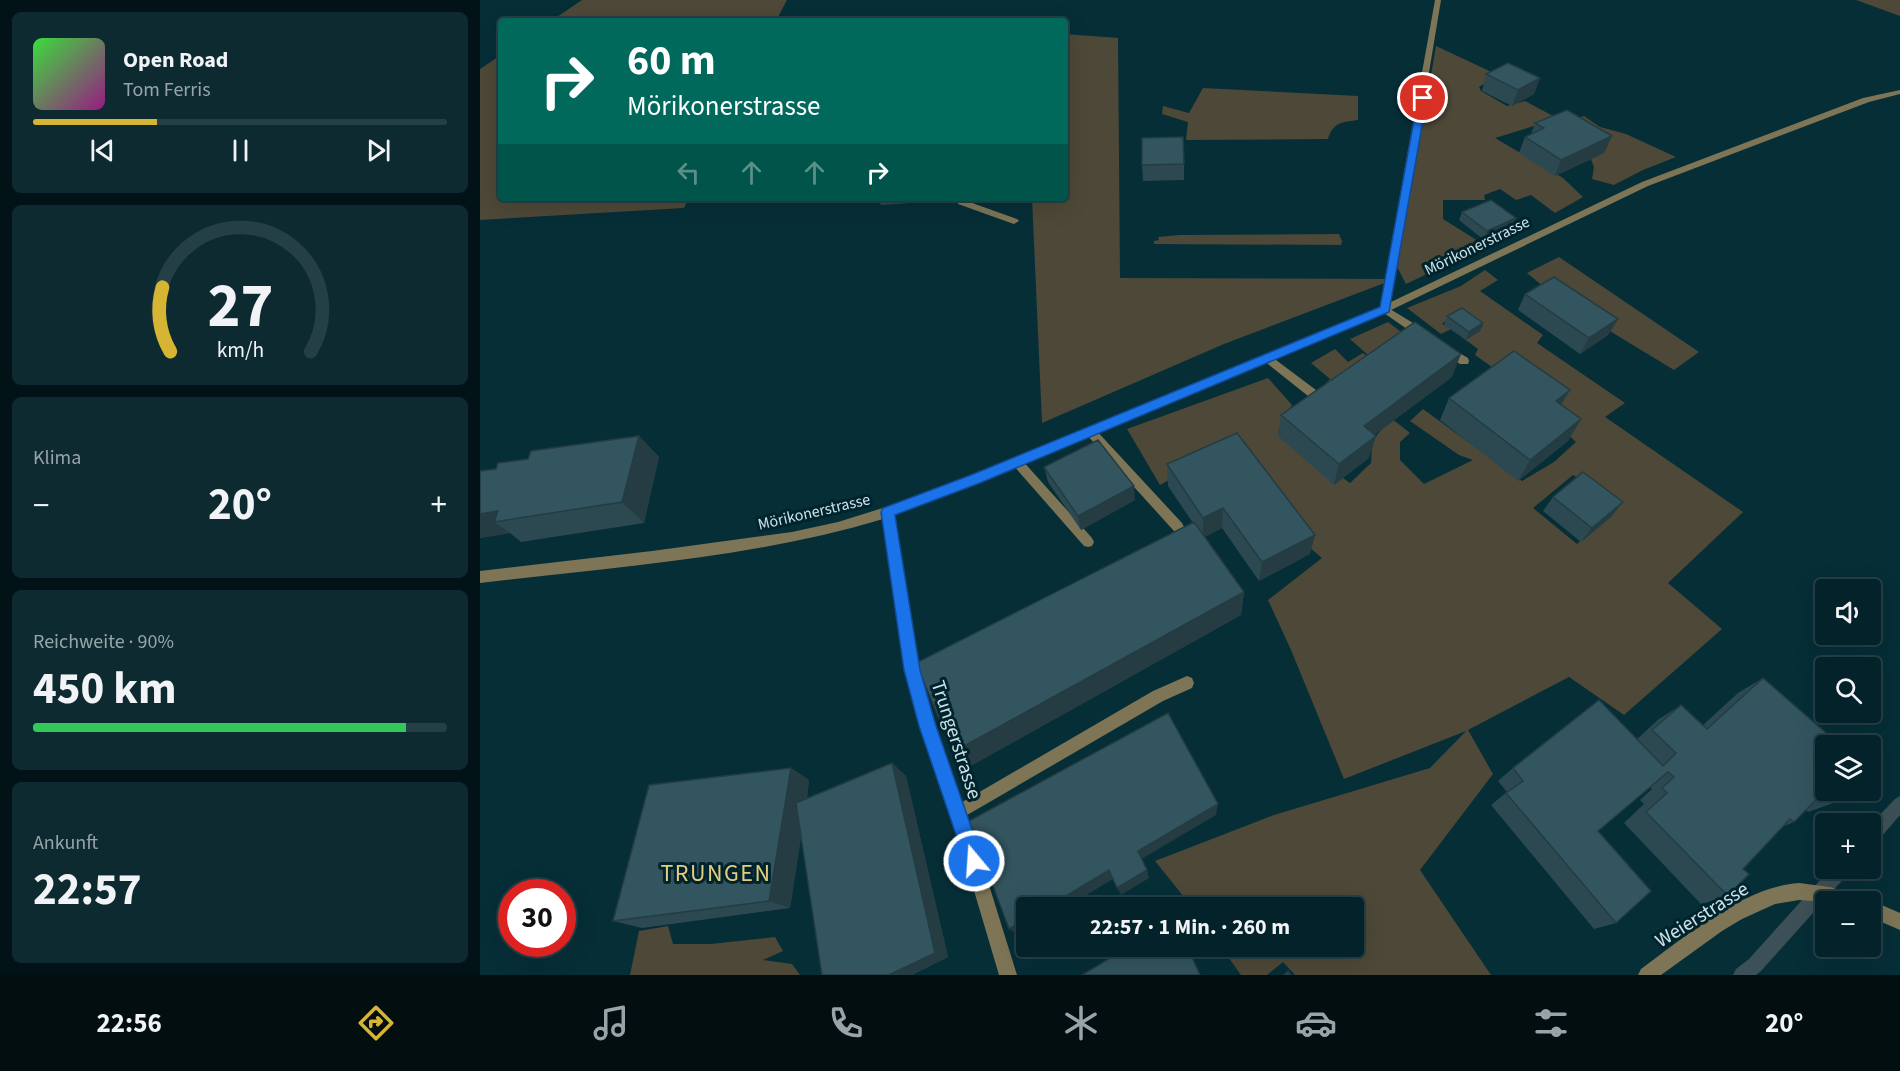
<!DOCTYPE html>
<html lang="de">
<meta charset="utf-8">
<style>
body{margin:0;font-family:"Source Sans 3",sans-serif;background:#0d2a31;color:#f1f3f6;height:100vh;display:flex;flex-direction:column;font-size:22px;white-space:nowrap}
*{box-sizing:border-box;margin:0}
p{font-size:20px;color:#97a4a8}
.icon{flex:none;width:33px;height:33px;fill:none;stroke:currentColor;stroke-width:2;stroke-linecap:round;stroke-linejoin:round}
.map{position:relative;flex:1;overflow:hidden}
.panel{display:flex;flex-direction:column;gap:12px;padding:12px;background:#021317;width:480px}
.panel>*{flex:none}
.banner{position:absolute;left:18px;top:18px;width:570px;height:183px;border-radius:6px;box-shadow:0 6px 24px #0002,0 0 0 2px #253f46;background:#00695c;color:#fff;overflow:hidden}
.buttons{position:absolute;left:1335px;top:579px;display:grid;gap:12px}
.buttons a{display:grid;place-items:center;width:66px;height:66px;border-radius:6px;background:#042229;box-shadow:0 6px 24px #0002,0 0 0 2px #253f46;font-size:30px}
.speed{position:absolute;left:18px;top:879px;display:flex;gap:12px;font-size:30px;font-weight:700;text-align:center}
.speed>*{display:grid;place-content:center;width:78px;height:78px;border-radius:50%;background:#042229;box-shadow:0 6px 24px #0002,0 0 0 2px #253f46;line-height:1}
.speed .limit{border:9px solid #d22;background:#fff;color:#111}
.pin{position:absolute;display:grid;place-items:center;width:51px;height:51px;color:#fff;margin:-26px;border:3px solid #fff;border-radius:50%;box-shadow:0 2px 6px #0007}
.me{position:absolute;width:66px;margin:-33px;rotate:342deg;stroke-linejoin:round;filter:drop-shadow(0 0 4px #0008)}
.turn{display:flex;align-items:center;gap:21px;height:126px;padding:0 30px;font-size:27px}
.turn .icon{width:78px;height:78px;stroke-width:2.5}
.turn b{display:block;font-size:42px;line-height:51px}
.lanes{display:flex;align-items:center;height:57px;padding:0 30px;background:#0003;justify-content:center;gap:30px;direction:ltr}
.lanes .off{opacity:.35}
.big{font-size:45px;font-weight:700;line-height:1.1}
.panel .widget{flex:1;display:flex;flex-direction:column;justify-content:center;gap:9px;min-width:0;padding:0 21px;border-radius:9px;background:#0d2a31}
.panel .dial{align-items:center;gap:0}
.dial svg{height:156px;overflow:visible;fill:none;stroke:#253f46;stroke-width:7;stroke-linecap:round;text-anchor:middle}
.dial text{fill:#f1f3f6;stroke:none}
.song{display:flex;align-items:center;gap:18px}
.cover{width:72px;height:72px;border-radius:9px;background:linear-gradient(135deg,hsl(120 70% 55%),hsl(310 70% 35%))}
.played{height:6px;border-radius:3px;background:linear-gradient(90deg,#d6b534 30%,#253f46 30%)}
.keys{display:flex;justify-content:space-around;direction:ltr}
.heat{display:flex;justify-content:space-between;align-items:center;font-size:33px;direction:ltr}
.charge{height:9px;border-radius:4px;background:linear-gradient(90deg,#34c759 90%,#253f46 0)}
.trip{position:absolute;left:536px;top:897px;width:348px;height:60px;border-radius:6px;background:#042229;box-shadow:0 6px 24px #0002,0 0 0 2px #253f46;font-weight:700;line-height:60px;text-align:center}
.tab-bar{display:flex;height:96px;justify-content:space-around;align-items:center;background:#020e10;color:#97a4a8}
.tab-bar .icon{width:42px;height:42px}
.tab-bar .active{color:#d6b534}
.tab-bar b{font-size:27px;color:#f1f3f6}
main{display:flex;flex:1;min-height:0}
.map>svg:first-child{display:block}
</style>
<main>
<section class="panel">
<div class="widget">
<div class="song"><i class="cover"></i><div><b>Open Road</b><p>Tom Ferris</p></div></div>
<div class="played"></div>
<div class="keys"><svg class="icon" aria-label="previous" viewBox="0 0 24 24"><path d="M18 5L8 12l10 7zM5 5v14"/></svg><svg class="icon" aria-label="pause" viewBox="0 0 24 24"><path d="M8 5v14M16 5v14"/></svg><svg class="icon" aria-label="next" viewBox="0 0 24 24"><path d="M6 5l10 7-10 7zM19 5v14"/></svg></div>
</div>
<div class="widget dial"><svg viewBox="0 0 100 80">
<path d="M14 69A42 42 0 1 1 86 69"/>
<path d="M14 69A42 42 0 0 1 10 36" stroke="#d6b534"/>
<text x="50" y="56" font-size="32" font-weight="700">27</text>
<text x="50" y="72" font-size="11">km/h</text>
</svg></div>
<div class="widget"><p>Klima</p>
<div class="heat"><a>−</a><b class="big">20°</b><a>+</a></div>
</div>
<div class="widget"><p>Reichweite · 90%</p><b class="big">450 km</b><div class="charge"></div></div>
<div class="widget"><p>Ankunft</p><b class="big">22:57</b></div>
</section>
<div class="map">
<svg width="1420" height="975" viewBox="0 0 1420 975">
<rect width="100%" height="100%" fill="#062e37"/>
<path fill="#4d4837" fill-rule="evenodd" d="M102 0H307L296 21H71Z
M1376 0H1420V16Z
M585 34 638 38 640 278 915 279 744 344 562 423 552 198H585Z
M956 46 1018 75 999 87 1001 91 1027 106 1045 101 1073 116 1067 122 1015 138 1083 178 1103 197 1075 213 1051 195 1036 200 1020 189 1004 195 1005 200H963V219L1006 246 926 284 915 263 931 191Z
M21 55V198H209L204 208 0 220V69Z
M723 88 878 96V120C863 122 853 122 848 139L706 140 708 122 682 114 683 106 709 113Z
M1104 116 1120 127 1146 134 1196 157 1163 170 1134 185 1112 179 1114 167 1095 119Z
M859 234 862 241 861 245 674 244V241L679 240 678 237 699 235Z
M1079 257 1219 352 1194 370 1082 302 1047 273Z
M1005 270 1018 280 1000 291 1063 335 1057 343 1145 403 1125 417 1263 512 1188 583 1242 629 1144 715 1089 677 988 730 1013 774 940 870 1011 975H815L803 962 787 975H761L741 947 873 946V908L712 907 675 861 794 815 950 768 986 731 864 779 811 650 788 600 842 558 823 542 755 443 680 485 647 429 788 378 812 405 798 432 870 483 891 463 892 441 911 418 930 433 920 442V460L944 484 993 460 979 455 930 421 943 409 1042 481 1074 462 1096 442 1022 374 995 355 998 349 983 338 1003 326 978 310 962 324 971 329 961 334 927 308 981 286ZM1093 475 1138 505 1097 544 1053 508Z
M908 322 933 341 897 363 870 339Z
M855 349 868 362 883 353 895 363 854 389 846 383 850 379 831 363Z
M188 926 193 944H231L295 937 303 951 283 960 312 964 320 975H150L159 931Z"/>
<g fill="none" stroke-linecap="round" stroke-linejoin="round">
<path fill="#3e5057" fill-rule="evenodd" d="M1420 796V815L1396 843 1390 845V825L1415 799Z
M1351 868H1370L1368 874 1281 971 1276 975H1253L1256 969 1269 959Z"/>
<path fill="#7e7556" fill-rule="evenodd" d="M481 199 537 219 539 221 534 224 531 223 478 204V200Z
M905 306 948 332 949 335 948 338H940L901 311 900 309Z
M966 345 988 358 989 361 988 364H980L962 352 961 349 962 346Z
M788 354 836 390 837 393 836 396H828L784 361 783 358 784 355Z
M610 427 614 428 702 523 704 527 702 531 698 532 694 531 606 434 604 431 606 428Z
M537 457 541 459 612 538 614 542 612 546 608 547 604 546 533 465 531 462 533 459Z
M707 676 712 678 714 683 712 688 683 701 482 818 477 821 472 818 469 813 472 808 673 691Z"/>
<path fill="#7e7556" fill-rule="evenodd" d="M955 0H961L911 302 1162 182 1383 98 1420 90V94L1389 102 1168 186 909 311 499 482 415 515 439 670 455 726 495 840 537 975H519L479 840 441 726 425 670 403 519C274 558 133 567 0 583V571L172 551 312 532 358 522 406 507 491 476 900 307Z
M1319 883 1350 887 1377 896 1379 902H1346L1319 900 1295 904 1262 919 1242 931 1181 975H1158L1161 969C1205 937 1263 887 1319 883Z
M1390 900 1420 913V930L1390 917V902H1386Z"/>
</g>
<path fill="#2c4952" d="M1006 74 1060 78 1054 94 1032 106 1002 91Z
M1055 123 1132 136 1124 153 1075 176 1039 153 1045 137 1051 134Z
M704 164V180L663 181 662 165Z
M398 198H506L401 205Z
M982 212 1036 218 1033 227 1004 240 979 220Z
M1045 294 1138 319 1128 335 1100 354 1038 310Z
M967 316 1000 331 986 340 964 325Z
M972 377 894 435 889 458 854 485 798 436 801 415Z
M969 398 1081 404 1101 419 1088 441 1038 481 960 420Z
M159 436 179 457 164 523 41 542 30 533 0 538 48 459Z
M687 464 830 554 779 581 742 528 725 537 764 592 761 615 487 768 473 752 713 523 688 486Z
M564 467 655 500 601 530 568 482Z
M1073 497 1143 502 1131 517 1101 542 1063 511Z
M1283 678 1346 746V790H1369L1359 801 1328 812 1326 810 1314 822 1302 827 1263 869 1248 896 1221 904 1144 823 1164 804 1160 800 1172 789 1170 787 1118 831 1136 923 1114 929 1011 805 1027 792 1018 781 1033 768 1157 739 1179 719 1201 705 1223 725 1258 693Z
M412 763 426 776 468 957 432 975H342L321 837 310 908 162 928 133 921 311 768 329 780 327 798Z"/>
<path fill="#243c42" d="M1060 78 1054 94 1032 106 1038 90Z
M1132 136 1124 153 1075 176 1081 160Z
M1036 218 1033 227 1004 240 1007 231Z
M1138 319 1128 335 1100 354 1109 338Z
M1003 323 1000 331 986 340 989 332Z
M981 354 972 377 877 448 884 426Z
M1090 390 1077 412 1076 401Z
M1101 419 1088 441 1038 481 1050 460Z
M159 436 179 457 164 523 142 502Z
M896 436 889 458 854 485 859 464Z
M654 486 655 500 601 530 598 516Z
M1143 502 1131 517 1101 542 1112 528Z
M743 508 742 528 723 538V518Z
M18 511 14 522 30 533 0 538V514Z
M835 535 830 554 779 581 782 562Z
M764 592 761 615 487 768 473 752Z
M412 763 426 776 468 957 432 975H409Z
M311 768 329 780 310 908 289 901Z
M738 804 736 815 660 860 658 851Z
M629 870 633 879 585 908H566Z
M667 870 669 878 641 895 637 888Z
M546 919V930L539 935 529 929Z"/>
<path fill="#33555f" stroke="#243c42" stroke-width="1.5" d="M1028 63 1060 78 1038 90 1006 74Z
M1087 110 1132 136 1081 160 1045 137 1064 128 1055 123Z
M703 137 704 164 662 165V138Z
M1011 200 1036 218 1007 231 982 212Z
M1074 277 1138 319 1109 338 1045 294Z
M982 308 1003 323 989 332 967 316Z
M935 322 981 354 884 426 896 436 859 464 801 415Z
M1034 351 1090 390 1076 401 1101 419 1050 460 969 398Z
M757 433 835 535 782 562 743 508 723 518 687 464Z
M159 436 142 502 14 522 18 511 0 514V471L16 469 18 463 48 459 51 451Z
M618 440 654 486 598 516 564 467Z
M1103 472 1143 502 1112 528 1073 497Z
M714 522 764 592 473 752 436 663Z
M1283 678 1361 746H1346V790L1314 822 1310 819 1263 869 1269 874 1248 896 1166 812 1187 793 1182 788 1194 777 1188 772 1118 831 1171 891 1136 923 1026 793 1043 781 1033 768 1119 700 1183 766 1196 753 1172 730 1201 705 1227 729Z
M688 713 738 804 658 851 667 870 637 888 629 870 566 908H546V919L529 929 489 821Z
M412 763 455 953 409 975H342L316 803Z
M311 768 289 901 133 921 169 785Z
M1348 790H1369L1359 801Z
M650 946H707L720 975H602Z
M808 971 811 975H804Z"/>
<path fill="#1a73e8" stroke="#114b97" stroke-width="1.5" d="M943 95 947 98 909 312 500 483 415 515 440 670 456 726 503 861 500 867 494 870 487 867 439 726 424 670 401 512 403 508 491 475 900 307 938 98Z"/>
<g text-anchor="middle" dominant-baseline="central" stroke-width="6" stroke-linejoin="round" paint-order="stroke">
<g font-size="16" fill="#cde1e7" stroke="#00242d">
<text transform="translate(997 246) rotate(-26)">Mörikonerstrasse</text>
<text transform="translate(334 512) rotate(-13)">Mörikonerstrasse</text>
</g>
<g font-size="20" fill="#cde1e7" stroke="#00242d">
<text transform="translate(476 740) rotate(72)">Trungerstrasse</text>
<text transform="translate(1222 915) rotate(-32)">Weierstrasse</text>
</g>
<g font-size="24" letter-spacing="1.5" fill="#e2cc7f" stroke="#00242d">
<text x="236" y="873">TRUNGEN</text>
</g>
</g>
</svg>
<div class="buttons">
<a><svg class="icon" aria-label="sound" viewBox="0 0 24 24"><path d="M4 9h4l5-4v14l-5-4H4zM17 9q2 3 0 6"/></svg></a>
<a><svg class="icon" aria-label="search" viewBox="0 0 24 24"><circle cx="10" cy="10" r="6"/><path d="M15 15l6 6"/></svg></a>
<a><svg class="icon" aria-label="layers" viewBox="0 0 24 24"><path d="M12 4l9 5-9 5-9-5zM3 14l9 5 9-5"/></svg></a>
<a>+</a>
<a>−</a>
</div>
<div class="speed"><div class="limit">30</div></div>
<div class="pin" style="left:943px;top:98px;background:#d93025"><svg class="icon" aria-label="arrive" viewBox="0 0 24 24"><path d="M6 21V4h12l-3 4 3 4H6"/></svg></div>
<svg class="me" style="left:494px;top:861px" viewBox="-20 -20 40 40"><circle r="17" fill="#1a73e8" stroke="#fff" stroke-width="3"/><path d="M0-11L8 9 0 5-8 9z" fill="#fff"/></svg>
<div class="trip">22:57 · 1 Min. · 260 m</div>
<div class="banner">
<div class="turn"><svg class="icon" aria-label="right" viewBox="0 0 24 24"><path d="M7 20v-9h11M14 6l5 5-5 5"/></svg><div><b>60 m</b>Mörikonerstrasse</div></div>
<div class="lanes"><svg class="icon off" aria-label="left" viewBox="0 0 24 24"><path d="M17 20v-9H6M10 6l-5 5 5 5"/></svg><svg class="icon off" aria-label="ahead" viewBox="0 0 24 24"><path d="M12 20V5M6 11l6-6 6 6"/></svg><svg class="icon off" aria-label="ahead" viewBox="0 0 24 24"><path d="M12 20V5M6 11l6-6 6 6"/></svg><svg class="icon" aria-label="right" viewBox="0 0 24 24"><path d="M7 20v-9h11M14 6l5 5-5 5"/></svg></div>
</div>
</div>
</main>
<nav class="tab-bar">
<b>22:56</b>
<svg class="icon active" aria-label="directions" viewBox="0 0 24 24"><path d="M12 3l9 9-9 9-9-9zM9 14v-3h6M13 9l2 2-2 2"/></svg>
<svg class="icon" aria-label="music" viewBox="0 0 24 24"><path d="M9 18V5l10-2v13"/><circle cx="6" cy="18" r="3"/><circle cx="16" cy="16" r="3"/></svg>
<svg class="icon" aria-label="phone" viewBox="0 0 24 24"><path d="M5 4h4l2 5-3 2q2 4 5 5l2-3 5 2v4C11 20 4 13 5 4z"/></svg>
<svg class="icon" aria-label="climate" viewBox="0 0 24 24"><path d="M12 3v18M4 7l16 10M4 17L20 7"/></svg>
<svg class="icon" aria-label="car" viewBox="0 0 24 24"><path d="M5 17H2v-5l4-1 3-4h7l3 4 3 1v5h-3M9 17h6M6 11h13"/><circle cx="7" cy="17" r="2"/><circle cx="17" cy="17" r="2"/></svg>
<svg class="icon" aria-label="filters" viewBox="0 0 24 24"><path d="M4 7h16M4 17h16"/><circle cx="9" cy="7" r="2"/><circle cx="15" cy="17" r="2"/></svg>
<b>20°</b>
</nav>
